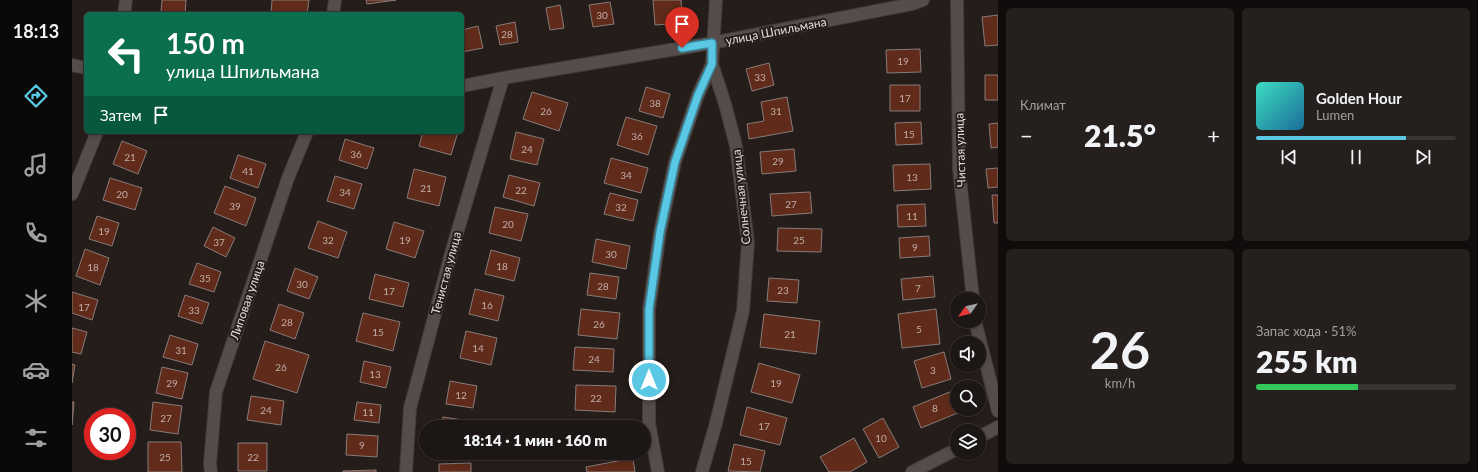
<!DOCTYPE html>
<html lang="ru">
<meta charset="utf-8">
<style>
body{margin:0;font-family:Lato,sans-serif;background:#251f1d;color:#f1f3f6;height:100vh;display:flex;flex-direction:column;font-size:15px;white-space:nowrap}
*{box-sizing:border-box;margin:0}
p{font-size:13px;color:#a09fa0}
.icon{flex:none;width:22px;height:22px;fill:none;stroke:currentColor;stroke-width:2;stroke-linecap:round;stroke-linejoin:round}
.map{position:relative;flex:1;overflow:hidden}
.side{display:flex;flex-direction:column;gap:8px;padding:8px;background:#0f0c0b;width:480px}
.side>*{flex:none}
.top-card{position:absolute;left:12px;top:12px;width:380px;height:122px;border-radius:6px;box-shadow:0 2px 6px #0003,0 0 0 1px #3a3534;background:#0b6e4f;color:#fff;overflow:hidden}
.needle{width:26px;rotate:236deg}
.buttons{position:absolute;left:878px;top:292px;display:grid;gap:8px}
.buttons a{display:grid;place-items:center;width:36px;height:36px;border-radius:50%;background:#1c1614;box-shadow:0 2px 6px #0003,0 0 0 1px #3a3534;font-size:20px}
.speed{position:absolute;left:12px;top:408px;display:flex;gap:8px;font-size:20px;font-weight:700;text-align:center}
.speed>*{display:grid;place-content:center;width:52px;height:52px;border-radius:50%;background:#1c1614;box-shadow:0 2px 6px #0003,0 0 0 1px #3a3534;line-height:1}
.speed .limit{border:6px solid #d22;background:#fff;color:#111}
.pin{position:absolute;display:grid;place-items:center;width:34px;height:34px;color:#fff;margin:-41px -17px;border-radius:50% 50% 50% 0;rotate:-45deg;box-shadow:0 0 4px #0007}
.pin .icon{rotate:45deg}
.me{position:absolute;width:44px;margin:-22px;rotate:0deg;stroke-linejoin:round;filter:drop-shadow(0 0 3px #0008)}
.turn{display:flex;align-items:center;gap:14px;height:84px;padding:0 16px;font-size:18px}
.turn .icon{width:52px;height:52px;stroke-width:2.5}
.turn b{display:block;font-size:28px;line-height:34px}
.then{display:flex;align-items:center;height:38px;padding:0 16px;background:#0003;gap:8px;font-size:15px}
.big{font-size:30px;font-weight:800;line-height:1.1}
.side .tile{flex:1;display:flex;flex-direction:column;justify-content:center;gap:6px;min-width:0;padding:0 14px;border-radius:6px;background:#251f1d}
.side .dial{align-items:center;gap:0}
.dial b{font-size:52px;line-height:1}
.song{display:flex;align-items:center;gap:12px}
.cover{width:48px;height:48px;border-radius:6px;background:linear-gradient(135deg,hsl(170 70% 55%),hsl(200 70% 35%))}
.played{height:4px;border-radius:2px;background:linear-gradient(90deg,#5ac8e5 75%,#3a3534 75%)}
.keys{display:flex;justify-content:space-around;direction:ltr}
.heat{display:flex;justify-content:space-between;align-items:center;font-size:22px;direction:ltr}
.charge{height:6px;border-radius:3px;background:linear-gradient(90deg,#34c759 51%,#3a3534 0)}
.side .tiles{flex:1;display:grid;gap:8px;grid-template-columns:repeat(2,1fr)}
.trip{position:absolute;left:347px;top:420px;width:232px;height:40px;border-radius:20px;background:#1c1614;box-shadow:0 2px 6px #0003,0 0 0 1px #3a3534;font-weight:800;line-height:40px;text-align:center}
main{display:flex;flex:1;min-height:0}
.tab-bar{display:flex;flex-direction:column;width:72px;justify-content:space-around;align-items:center;background:#0b0908;color:#a09fa0}
.tab-bar .icon{width:28px;height:28px}
.tab-bar .current{color:#5ac8e5}
.tab-bar b{font-size:18px;color:#f1f3f6}
.map>svg:first-child{display:block}
</style>
<main>
<nav class="tab-bar">
<b>18:13</b>
<svg class="icon current" aria-label="directions" viewBox="0 0 24 24"><path d="M12 3l9 9-9 9-9-9zM9 14v-3h6M13 9l2 2-2 2"/></svg>
<svg class="icon" aria-label="music" viewBox="0 0 24 24"><path d="M9 18V5l10-2v13"/><circle cx="6" cy="18" r="3"/><circle cx="16" cy="16" r="3"/></svg>
<svg class="icon" aria-label="phone" viewBox="0 0 24 24"><path d="M5 4h4l2 5-3 2q2 4 5 5l2-3 5 2v4C11 20 4 13 5 4z"/></svg>
<svg class="icon" aria-label="climate" viewBox="0 0 24 24"><path d="M12 3v18M4 7l16 10M4 17L20 7"/></svg>
<svg class="icon" aria-label="car" viewBox="0 0 24 24"><path d="M5 17H2v-5l4-1 3-4h7l3 4 3 1v5h-3M9 17h6M6 11h13"/><circle cx="7" cy="17" r="2"/><circle cx="17" cy="17" r="2"/></svg>
<svg class="icon" aria-label="filters" viewBox="0 0 24 24"><path d="M4 7h16M4 17h16"/><circle cx="9" cy="7" r="2"/><circle cx="15" cy="17" r="2"/></svg>
</nav>
<div class="map">
<svg width="926" height="472" viewBox="0 0 926 472">
<rect width="100%" height="100%" fill="#251d1a"/>
<path fill="#602b1a" stroke="#877c79" d="M90 0H114L113 14 89 13Z
M200 0H237L235 14H199Z
M294 0H324L295 4Z
M581 0H609L611 23 583 25Z
M538 2 542 24 521 27 517 5Z
M488 5 492 28 478 30 474 8Z
M926 15V45L913 46 910 17Z
M443 22 446 42 428 45 424 26Z
M406 26 411 48 390 52V30Z
M848 49 849 72 815 73 814 50Z
M697 63 702 85 680 91 674 69Z
M913 75H926V100H913Z
M818 85H848V111H818Z
M574 87 598 94 591 118 567 111Z
M460 92 496 103 487 131 451 119Z
M715 97 721 131 677 139 675 124 692 121 689 102Z
M554 117 585 126 576 155 545 145Z
M849 122 850 144 824 145 823 123Z
M926 123V147L919 148 917 124Z
M351 132H386L379 155 347 146Z
M444 132 472 139 465 165 438 159Z
M273 139 302 148 295 169 267 160Z
M50 141 75 151 66 174 41 164Z
M722 149 724 171 690 174 688 152Z
M166 155 194 164 186 188 158 178Z
M539 158 576 168 569 193 532 183Z
M858 164 859 189 822 191 821 165Z
M926 168V187L916 188 914 169Z
M342 169 374 177 367 206 335 198Z
M437 175 468 183 462 206 431 197Z
M263 176 290 184 282 209 255 201Z
M38 178 70 188 63 210 31 200Z
M153 186 184 198 174 226 142 213Z
M738 192 740 213 700 216 698 194Z
M538 193 566 200 561 221 532 214Z
M920 195H926V223H922Z
M853 204 854 226 826 227 825 205Z
M423 207 456 214 449 241 417 233Z
M25 216 47 223 40 246 17 239Z
M246 221 275 232 266 258 236 248Z
M322 222 352 231 343 258 314 249Z
M141 227 163 238 154 257 132 246Z
M706 228 750 229 749 252 705 251Z
M857 236 858 256 828 258 827 238Z
M524 239 558 246 554 269 520 262Z
M13 249 37 258 28 285 4 276Z
M419 250 448 258 442 281 413 274Z
M125 263 149 272 142 292 117 284Z
M223 268 246 277 237 299 215 291Z
M518 273 547 277 544 299 515 295Z
M303 274 337 283 331 307 297 299Z
M861 276 863 297 831 300 829 279Z
M697 278 727 280 725 303 695 301Z
M403 289 432 296 426 321 397 314Z
M0 292 26 300 20 320 0 313Z
M113 295 137 303 130 324 106 316Z
M207 304 232 313 223 339 198 330Z
M509 309 548 313 545 339 506 335Z
M864 309 868 344 830 348 826 314Z
M291 313 328 322 321 351 284 341Z
M692 314 748 321 744 354 688 347Z
M0 328 15 332 9 354 0 352Z
M394 331 425 338 419 365 388 358Z
M98 335 126 344 120 365 91 357Z
M193 341 237 355 225 393 181 379Z
M503 347 542 349 541 372 501 370Z
M872 352 879 379 850 388 842 361Z
M292 361 319 367 314 388 288 382Z
M687 363 728 375 720 403 679 392Z
M0 364 3 365 0 383Z
M90 367 116 373 110 399 84 393Z
M378 381 405 386 401 408 374 404Z
M504 385 544 386 543 412 503 410Z
M885 389V409L893 410 849 428 841 407Z
M179 396 212 401 209 425 175 420Z
M0 402H2L0 425Z
M81 402 110 406 106 434 78 430Z
M285 402 309 405 307 423 282 420Z
M675 407 715 418 708 445 668 435Z
M371 417 404 422 403 427H370Z
M811 418 827 447 807 458 791 429Z
M545 423 546 427H517Z
M275 434 306 436 305 457 274 455Z
M782 438 795 462 778 472H757L748 457Z
M76 442H109L110 472H76Z
M166 443H195V471H166Z
M662 444 693 451 688 472 656 471Z
M561 458 563 472H515L514 467Z
M399 463V472H367V464Z
M304 470V472H271V471Z"/>
<g fill="none" stroke-linecap="round" stroke-linejoin="round">
<defs>
<path id="minor" d="M885 0 887 169 901 299
M52 14 54 0
M261 14 263 0
M0 65 14 68
M390 86 431 78 640 43 840 4 851 0
M0 194 25 132
M903 321 926 411
M907 437 926 427
M139 472 138 464 144 392 216 178 235 132
M334 472 338 408 380 250 431 78
M586 472 577 423V309L588 232 603 162 626 95 640 64 644 0
M630 472 644 423 671 311 676 243 664 146 653 104 640 64
M840 472 885 449"/>
</defs>
<use href="#minor" stroke="#403a38" stroke-width="14"/>
<use href="#minor" stroke="#564c49" stroke-width="12"/>
</g>
<g fill="none" stroke-linecap="round" stroke-linejoin="round">
<defs>
<path id="route" d="M577 380V309L588 232 603 162 626 95 640 64V43L610 48"/>
</defs>
<use href="#route" stroke="#3a8295" stroke-width="10"/>
<use href="#route" stroke="#5ac8e5" stroke-width="7"/>
</g>
<g text-anchor="middle" dominant-baseline="central" stroke-width="4" stroke-linejoin="round" paint-order="stroke">
<g font-size="10" fill="#c0aea8">
<text x="530" y="15">30</text>
<text x="435" y="34">28</text>
<text x="831" y="61">19</text>
<text x="688" y="77">33</text>
<text x="833" y="98">17</text>
<text x="583" y="103">38</text>
<text x="474" y="111">26</text>
<text x="704" y="111">31</text>
<text x="837" y="134">15</text>
<text x="565" y="136">36</text>
<text x="455" y="149">24</text>
<text x="284" y="154">36</text>
<text x="58" y="157">21</text>
<text x="706" y="161">29</text>
<text x="176" y="171">41</text>
<text x="554" y="175">34</text>
<text x="840" y="177">13</text>
<text x="354" y="188">21</text>
<text x="449" y="190">22</text>
<text x="273" y="192">34</text>
<text x="50" y="194">20</text>
<text x="719" y="204">27</text>
<text x="163" y="206">39</text>
<text x="549" y="207">32</text>
<text x="840" y="216">11</text>
<text x="436" y="224">20</text>
<text x="32" y="231">19</text>
<text x="256" y="240">32</text>
<text x="333" y="240">19</text>
<text x="727" y="240">25</text>
<text x="147" y="242">37</text>
<text x="843" y="247">9</text>
<text x="539" y="254">30</text>
<text x="430" y="266">18</text>
<text x="21" y="267">18</text>
<text x="133" y="278">35</text>
<text x="230" y="284">30</text>
<text x="531" y="286">28</text>
<text x="846" y="288">7</text>
<text x="711" y="290">23</text>
<text x="317" y="291">17</text>
<text x="415" y="305">16</text>
<text x="12" y="307">17</text>
<text x="122" y="310">33</text>
<text x="215" y="322">28</text>
<text x="527" y="324">26</text>
<text x="847" y="329">5</text>
<text x="306" y="332">15</text>
<text x="718" y="334">21</text>
<text x="406" y="348">14</text>
<text x="109" y="350">31</text>
<text x="522" y="359">24</text>
<text x="209" y="367">26</text>
<text x="861" y="370">3</text>
<text x="303" y="374">13</text>
<text x="100" y="383">29</text>
<text x="704" y="383">19</text>
<text x="389" y="395">12</text>
<text x="524" y="398">22</text>
<text x="863" y="408">8</text>
<text x="194" y="410">24</text>
<text x="296" y="412">11</text>
<text x="94" y="418">27</text>
<text x="692" y="426">17</text>
<text x="809" y="438">10</text>
<text x="290" y="445">9</text>
<text x="93" y="457">25</text>
<text x="181" y="457">22</text>
<text x="674" y="461">15</text>
</g>
<g font-size="12" fill="#e0dad8" stroke="#251d1a">
<text transform="translate(704 31) rotate(-11)">улица Шпильмана</text>
<text transform="translate(888 150) rotate(-92)">Чистая улица</text>
<text transform="translate(669 197) rotate(-96)">Солнечная улица</text>
<text transform="translate(374 273) rotate(-75)">Тенистая улица</text>
<text transform="translate(175 300) rotate(-71)">Липовая улица</text>
</g>
</g>
</svg>
<div class="buttons">
<a><svg class="needle" viewBox="-14 -14 28 28"><path d="M0-13l5 13h-10z" fill="#e53935"/><path d="M0 13l5-13h-10z" fill="#a09fa0"/></svg></a>
<a><svg class="icon" aria-label="sound" viewBox="0 0 24 24"><path d="M4 9h4l5-4v14l-5-4H4zM17 9q2 3 0 6"/></svg></a>
<a><svg class="icon" aria-label="search" viewBox="0 0 24 24"><circle cx="10" cy="10" r="6"/><path d="M15 15l6 6"/></svg></a>
<a><svg class="icon" aria-label="layers" viewBox="0 0 24 24"><path d="M12 4l9 5-9 5-9-5zM3 14l9 5 9-5"/></svg></a>
</div>
<div class="speed"><div class="limit">30</div></div>
<div class="pin" style="left:610px;top:48px;background:#d93025"><svg class="icon" aria-label="arrive" viewBox="0 0 24 24"><path d="M6 21V4h12l-3 4 3 4H6"/></svg></div>
<svg class="me" style="left:577px;top:380px" viewBox="-20 -20 40 40"><circle r="17" fill="#5ac8e5" stroke="#fff" stroke-width="3"/><path d="M0-11L8 9 0 5-8 9z" fill="#fff"/></svg>
<div class="trip">18:14 · 1 мин · 160 m</div>
<div class="top-card">
<div class="turn"><svg class="icon" aria-label="left" viewBox="0 0 24 24"><path d="M17 20v-9H6M10 6l-5 5 5 5"/></svg><div><b>150 m</b>улица Шпильмана</div></div>
<div class="then">Затем<svg class="icon" aria-label="arrive" viewBox="0 0 24 24"><path d="M6 21V4h12l-3 4 3 4H6"/></svg></div>
</div>
</div>
<section class="side">
<div class="tiles">
<div class="tile"><p>Климат</p>
<div class="heat"><a>−</a><b class="big">21.5°</b><a>+</a></div>
</div>
<div class="tile">
<div class="song"><i class="cover"></i><div><b>Golden Hour</b><p>Lumen</p></div></div>
<div class="played"></div>
<div class="keys"><svg class="icon" aria-label="previous" viewBox="0 0 24 24"><path d="M18 5L8 12l10 7zM5 5v14"/></svg><svg class="icon" aria-label="pause" viewBox="0 0 24 24"><path d="M8 5v14M16 5v14"/></svg><svg class="icon" aria-label="next" viewBox="0 0 24 24"><path d="M6 5l10 7-10 7zM19 5v14"/></svg></div>
</div>
<div class="tile dial"><b>26</b><p>km/h</p></div>
<div class="tile"><p>Запас хода · 51%</p><b class="big">255 km</b><div class="charge"></div></div>
</div>
</section>
</main>
